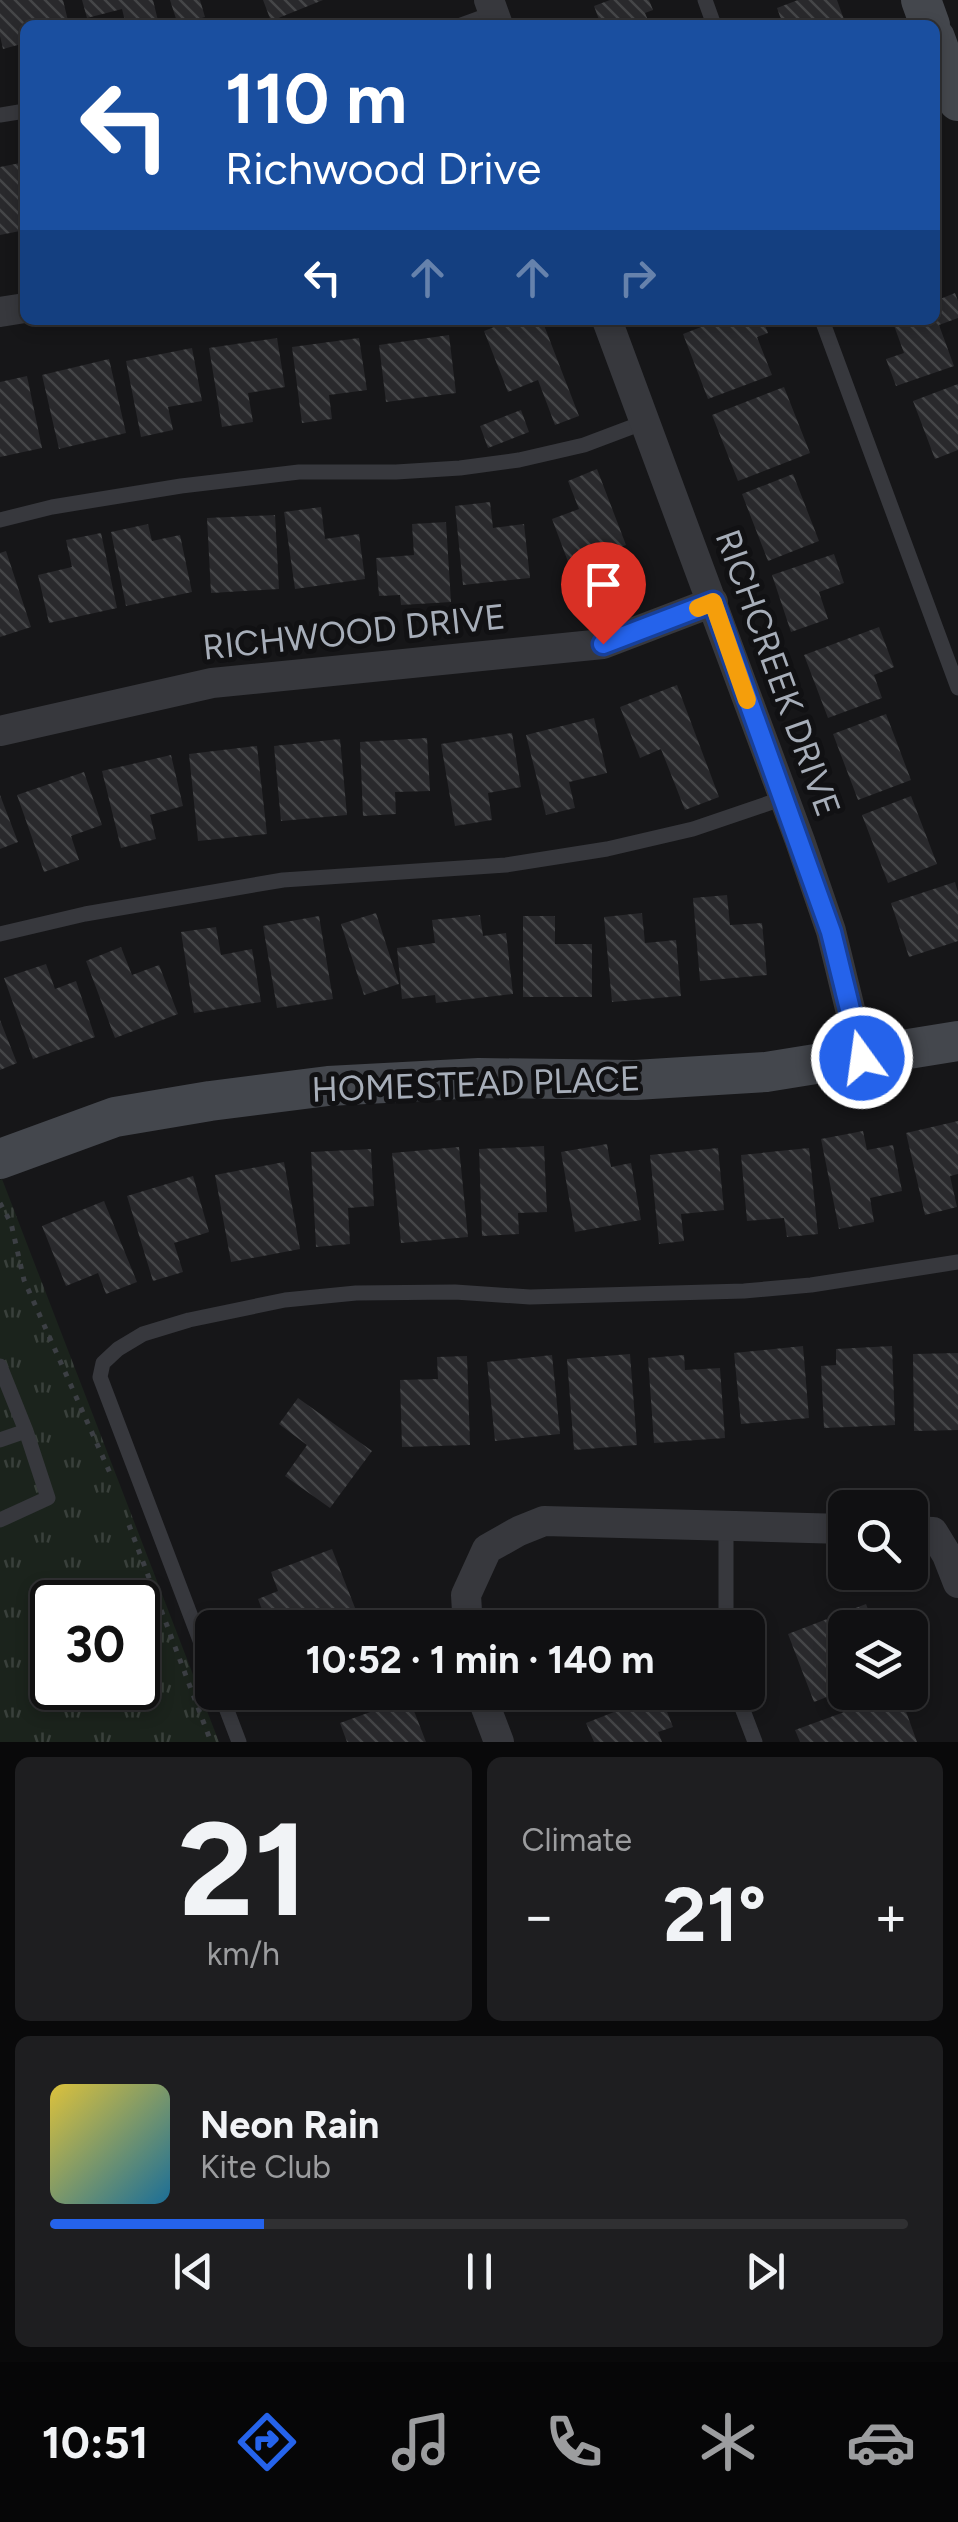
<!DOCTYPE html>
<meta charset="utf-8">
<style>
body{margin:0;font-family:Figtree,sans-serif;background:#1e1e20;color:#f1f3f6;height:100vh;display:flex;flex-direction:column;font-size:38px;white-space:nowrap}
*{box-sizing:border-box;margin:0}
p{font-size:32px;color:#9c9d9f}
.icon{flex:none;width:55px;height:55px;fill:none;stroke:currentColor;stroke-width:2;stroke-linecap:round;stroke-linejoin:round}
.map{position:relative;height:1742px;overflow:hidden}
.details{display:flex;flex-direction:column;gap:15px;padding:15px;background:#09090a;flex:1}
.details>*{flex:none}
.top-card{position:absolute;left:20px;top:20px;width:920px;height:305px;border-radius:15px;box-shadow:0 5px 15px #0003,0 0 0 2px #303032;background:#1a4fa0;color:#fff;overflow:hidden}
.tools{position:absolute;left:828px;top:1490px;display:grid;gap:20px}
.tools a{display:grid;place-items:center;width:100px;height:100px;border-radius:15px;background:#101012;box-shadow:0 5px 15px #0003,0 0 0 2px #303032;font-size:50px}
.speed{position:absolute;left:30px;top:1580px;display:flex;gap:20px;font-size:50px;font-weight:700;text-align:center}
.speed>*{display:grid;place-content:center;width:130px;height:130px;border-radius:50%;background:#101012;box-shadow:0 5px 15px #0003,0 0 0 2px #303032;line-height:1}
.speed .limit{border:5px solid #111;border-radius:15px;background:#fff;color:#111}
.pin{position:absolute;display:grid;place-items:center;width:85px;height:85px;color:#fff;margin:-102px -42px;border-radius:50% 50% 50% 0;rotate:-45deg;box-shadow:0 0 10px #0007}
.pin .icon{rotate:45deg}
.me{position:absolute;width:110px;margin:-55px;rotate:346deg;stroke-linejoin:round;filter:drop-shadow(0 0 8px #0008)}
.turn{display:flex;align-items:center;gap:35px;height:210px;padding:0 40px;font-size:45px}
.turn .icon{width:130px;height:130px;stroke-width:2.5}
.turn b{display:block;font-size:70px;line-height:85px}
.lanes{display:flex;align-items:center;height:95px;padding:0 40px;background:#0003;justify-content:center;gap:50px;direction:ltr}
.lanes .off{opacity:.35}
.big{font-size:75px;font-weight:700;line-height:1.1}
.details .widget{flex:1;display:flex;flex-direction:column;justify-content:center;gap:15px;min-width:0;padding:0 35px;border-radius:15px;background:#1e1e20}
.details .dial{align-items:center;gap:0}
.dial b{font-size:130px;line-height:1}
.song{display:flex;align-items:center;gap:30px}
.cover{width:120px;height:120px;border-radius:15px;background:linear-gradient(135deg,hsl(50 70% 55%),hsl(200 70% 35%))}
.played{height:10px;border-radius:5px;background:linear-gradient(90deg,#2563eb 25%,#303032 25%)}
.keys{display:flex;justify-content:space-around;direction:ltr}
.heat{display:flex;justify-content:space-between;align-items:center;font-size:55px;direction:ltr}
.details .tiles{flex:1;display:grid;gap:15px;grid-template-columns:1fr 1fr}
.widget:last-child{grid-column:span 2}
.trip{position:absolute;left:195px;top:1610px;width:570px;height:100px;border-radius:15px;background:#101012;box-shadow:0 5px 15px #0003,0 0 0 2px #303032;font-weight:700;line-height:100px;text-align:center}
.dock{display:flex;height:160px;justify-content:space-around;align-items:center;background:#060607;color:#9c9d9f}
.dock .icon{width:70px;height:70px}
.dock .on{color:#2563eb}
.dock b{font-size:45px;color:#f1f3f6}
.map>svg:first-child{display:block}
</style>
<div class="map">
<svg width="958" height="1742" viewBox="0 0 958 1742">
<defs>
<pattern id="park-tufts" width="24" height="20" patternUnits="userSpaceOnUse" patternTransform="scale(2.5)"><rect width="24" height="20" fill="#1b231c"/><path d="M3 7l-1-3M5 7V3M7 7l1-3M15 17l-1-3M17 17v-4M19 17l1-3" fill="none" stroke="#39403b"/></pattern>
<pattern id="building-back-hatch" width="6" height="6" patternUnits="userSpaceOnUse" patternTransform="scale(2.5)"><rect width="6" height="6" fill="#29292c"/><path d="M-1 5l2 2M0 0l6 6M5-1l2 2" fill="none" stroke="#454648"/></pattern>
</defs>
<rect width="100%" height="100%" fill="#161618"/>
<path fill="url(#park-tufts)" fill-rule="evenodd" d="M2 1179 219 1742H0V1180ZM52 1602H138V1688H52Z"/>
<path fill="url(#building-back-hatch)" d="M0 0H63L69 25H25V43L3 49 0 36Z
M82 0H153L159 25H126L122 9 87 18Z
M170 0H200L205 17 178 25Z
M263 0H323L271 21Z
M610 0H649L653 10 645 13 650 25H601L594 6Z
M798 0H837L846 25H783L777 8Z
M25 162V230L0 235V167Z
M955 293 958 301V318L939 325 954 366 896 386 886 359 904 353 892 320H935V301Z
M512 320H542L579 416 555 425 538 380 508 392 484 331Z
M719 320H763L768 333 757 337 772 375 708 399 683 334Z
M449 335 456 393 386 402 379 345Z
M277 338 285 387 248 393 253 422 222 427 209 348Z
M359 338 367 390 329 395 332 419 302 423 292 347Z
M192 348 202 401 168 407 173 430 141 437 126 361Z
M109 359 126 433 59 449 42 375Z
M27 376 42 448 0 457V382Z
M958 384V450L935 459 913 401Z
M784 387 810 453 738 481 712 415Z
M521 410 529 432 488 448 480 426Z
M597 469 626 545 570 567 552 519 579 509 568 481Z
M793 474 819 541 768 561 742 494Z
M490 502 493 528 524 524 530 578 463 585 455 506Z
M321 507 325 539 359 534 365 579 295 589 284 512Z
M275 515 279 589 211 593 207 518Z
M446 522 451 602 401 605 400 595 379 596 376 558 414 555 412 524Z
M148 524 152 541 180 535 192 592 126 606 111 532Z
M101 533 117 608 49 623 38 575 72 567 66 540Z
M6 551 31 627 0 637V553Z
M834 554 844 583 819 592 828 619 791 632 772 575Z
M879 627 894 667 874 675 882 698 828 718 804 655Z
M677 685 719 797 685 810 661 749 640 758 620 707Z
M886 714 911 780 858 800 833 734Z
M594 718 607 773 569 782 575 808 546 815 526 735Z
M512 733 521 787 488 793 492 820 455 826 441 744Z
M427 738 430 791 395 792 396 814 363 816 360 742Z
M340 739 347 815 281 821 274 746Z
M257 746 267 834 198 841 189 754Z
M171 755 183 806 150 815 156 839 121 848 102 771Z
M84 772 102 825 71 836 79 860 44 872 17 795Z
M0 795 18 842 0 849Z
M911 796 937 864 888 883 862 815Z
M955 882 958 892V941L909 957 891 903Z
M727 895 730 925 762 923 767 975 700 981 693 898Z
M376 913 399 984 364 995 341 924Z
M642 913 645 943 676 940 681 996 612 1002 604 917Z
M480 915 483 936 506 933 513 994 436 1003 435 995 402 999 397 948 435 943 432 920Z
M319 916 333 999 277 1008 263 926Z
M523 916H555V944H592V997H523Z
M216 927 221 955 252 949 261 1002 194 1013 181 932Z
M121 947 132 975 159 965 178 1014 115 1038 86 961Z
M46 964 55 989 76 981 95 1037 33 1059 4 978Z
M0 1020 17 1063 0 1070Z
M958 1121V1174L950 1176 957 1207 925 1215 906 1133Z
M863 1131 867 1150 893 1145 902 1191 870 1198 874 1222 839 1229 821 1139Z
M607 1144 611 1167 631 1163 641 1220 575 1232 561 1152Z
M544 1146 547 1212 518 1213 519 1234 482 1236 479 1149Z
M459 1147 468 1237 401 1243 392 1153Z
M718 1148 724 1210 681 1214 684 1241 659 1244 650 1155Z
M809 1148 818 1234 787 1237 784 1218 747 1221 741 1155Z
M371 1149 374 1206 348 1208 350 1244 316 1247 311 1152Z
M284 1162 300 1249 231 1262 215 1175Z
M193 1176 209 1232 174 1243 183 1272 153 1281 127 1196Z
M104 1201 137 1282 106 1294 98 1273 66 1286 42 1226Z
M803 1346 809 1418 741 1424 734 1353Z
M892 1346 895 1425 824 1428 821 1366 836 1365V1349Z
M958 1353V1430L914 1431 913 1354Z
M630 1354 637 1445 574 1450 567 1359Z
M552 1355 560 1434 495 1441 487 1362Z
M684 1355 685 1370 720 1368 725 1438 654 1443 648 1358Z
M467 1356 470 1445 402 1447 400 1380 438 1379 437 1357Z
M298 1398 372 1451 330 1508 285 1476 307 1445 279 1424Z
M332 1549 357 1613 320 1628H269L258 1599 278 1591 271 1572Z
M866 1604 875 1628H845V1690L814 1702 788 1634Z
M341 1692H383V1693L347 1707Z
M572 1692H619V1693L578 1708Z
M899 1692 917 1742H800L795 1730Z
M660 1694 673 1727 658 1732 662 1742H594L586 1723Z
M409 1698 426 1742H347L340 1723Z"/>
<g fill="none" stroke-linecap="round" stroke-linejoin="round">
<path stroke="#3c3f44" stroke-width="5" stroke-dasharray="5 8" stroke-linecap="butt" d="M0 1203 11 1223 24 1280 110 1473
M129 1525 211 1742"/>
<path stroke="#37383d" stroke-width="15" d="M705 0 714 25
M461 25 494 13
M0 115 25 111
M822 320 958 688
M0 520 52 507 181 486 299 472H396L460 468 519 460 584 445 645 422
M0 934 85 914 283 880 506 865 607 849 693 829 784 798
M0 1366 26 1431 48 1498 0 1520
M0 1440 26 1431
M726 1628V1525
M212 1672 100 1377 103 1363 118 1349 143 1334 189 1320 285 1300 356 1293 455 1292 530 1297 744 1291 811 1285 958 1262
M220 1692 239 1742
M736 1692 755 1742"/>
<path stroke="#37383d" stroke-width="30" d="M489 0 498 25
M0 312 25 308
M607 320 800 841 831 931 862 1058
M0 731 212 683 603 644 713 602
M910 1531 933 1532 947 1555 958 1583
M468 1628 466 1595 487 1549 519 1531 544 1521 845 1529
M480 1692 499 1742"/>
<path stroke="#44474d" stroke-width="40" d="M921 0 930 25
M935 38 958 101
M0 1159 115 1117 210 1101 328 1086 479 1078 635 1080 766 1072 958 1041"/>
</g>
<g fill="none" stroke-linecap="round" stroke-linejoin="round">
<defs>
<path id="route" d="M603 644 713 602 831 932 862 1058"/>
</defs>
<use href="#route" stroke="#184099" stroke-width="25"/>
<use href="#route" stroke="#2563eb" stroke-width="18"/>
<path stroke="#f59e0b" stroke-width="18" d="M698 608 713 602 747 700"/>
</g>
<g text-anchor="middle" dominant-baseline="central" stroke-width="10" stroke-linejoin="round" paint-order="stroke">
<g font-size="35" fill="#a7aeb9" stroke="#111113">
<text transform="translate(354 632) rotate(-6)">RICHWOOD DRIVE</text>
<text transform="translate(778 673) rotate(70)">RICHCREEK DRIVE</text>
<text transform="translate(476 1084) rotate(-2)">HOMESTEAD PLACE</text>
</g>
</g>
</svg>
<div class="tools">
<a><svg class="icon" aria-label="search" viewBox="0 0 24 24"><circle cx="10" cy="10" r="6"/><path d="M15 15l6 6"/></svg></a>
<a><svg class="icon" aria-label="layers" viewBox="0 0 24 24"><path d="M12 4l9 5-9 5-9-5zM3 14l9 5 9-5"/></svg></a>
</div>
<div class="speed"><div class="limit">30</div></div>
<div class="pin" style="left:603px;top:644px;background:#d93025"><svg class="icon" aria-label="arrive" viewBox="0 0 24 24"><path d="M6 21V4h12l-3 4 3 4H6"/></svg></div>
<svg class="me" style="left:862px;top:1058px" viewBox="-20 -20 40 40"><circle r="17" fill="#2563eb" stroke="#fff" stroke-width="3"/><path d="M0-11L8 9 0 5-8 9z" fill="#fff"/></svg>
<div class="trip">10:52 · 1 min · 140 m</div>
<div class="top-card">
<div class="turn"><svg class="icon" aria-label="left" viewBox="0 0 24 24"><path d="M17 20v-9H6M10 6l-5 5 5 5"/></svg><div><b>110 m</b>Richwood Drive</div></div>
<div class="lanes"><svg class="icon" aria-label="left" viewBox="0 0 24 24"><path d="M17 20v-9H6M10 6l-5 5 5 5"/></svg><svg class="icon off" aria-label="ahead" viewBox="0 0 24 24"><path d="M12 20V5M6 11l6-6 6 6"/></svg><svg class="icon off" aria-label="ahead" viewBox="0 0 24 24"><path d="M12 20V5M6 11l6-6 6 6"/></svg><svg class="icon off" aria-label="right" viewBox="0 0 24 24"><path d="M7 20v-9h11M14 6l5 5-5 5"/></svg></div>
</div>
</div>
<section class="details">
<div class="tiles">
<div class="widget dial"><b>21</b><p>km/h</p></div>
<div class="widget"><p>Climate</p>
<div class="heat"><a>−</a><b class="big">21°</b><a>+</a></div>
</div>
<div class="widget">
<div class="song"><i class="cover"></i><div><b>Neon Rain</b><p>Kite Club</p></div></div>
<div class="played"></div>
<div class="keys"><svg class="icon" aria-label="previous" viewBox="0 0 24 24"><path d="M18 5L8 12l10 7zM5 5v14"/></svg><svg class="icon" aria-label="pause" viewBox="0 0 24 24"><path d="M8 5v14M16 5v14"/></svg><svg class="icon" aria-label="next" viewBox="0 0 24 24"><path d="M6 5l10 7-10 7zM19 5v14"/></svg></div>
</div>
</div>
</section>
<nav class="dock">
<b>10:51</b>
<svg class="icon on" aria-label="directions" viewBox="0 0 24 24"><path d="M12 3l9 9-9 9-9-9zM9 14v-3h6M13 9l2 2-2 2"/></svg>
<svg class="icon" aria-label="music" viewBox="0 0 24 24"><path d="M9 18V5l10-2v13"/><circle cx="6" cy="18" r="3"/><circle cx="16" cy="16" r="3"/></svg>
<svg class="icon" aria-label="phone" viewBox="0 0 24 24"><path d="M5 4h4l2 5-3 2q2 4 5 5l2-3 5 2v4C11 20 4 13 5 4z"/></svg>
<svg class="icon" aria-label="climate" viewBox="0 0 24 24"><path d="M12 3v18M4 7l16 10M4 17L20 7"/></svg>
<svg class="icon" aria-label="car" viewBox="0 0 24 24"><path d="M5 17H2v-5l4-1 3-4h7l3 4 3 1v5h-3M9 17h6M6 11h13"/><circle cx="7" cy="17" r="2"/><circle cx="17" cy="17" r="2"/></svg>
</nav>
